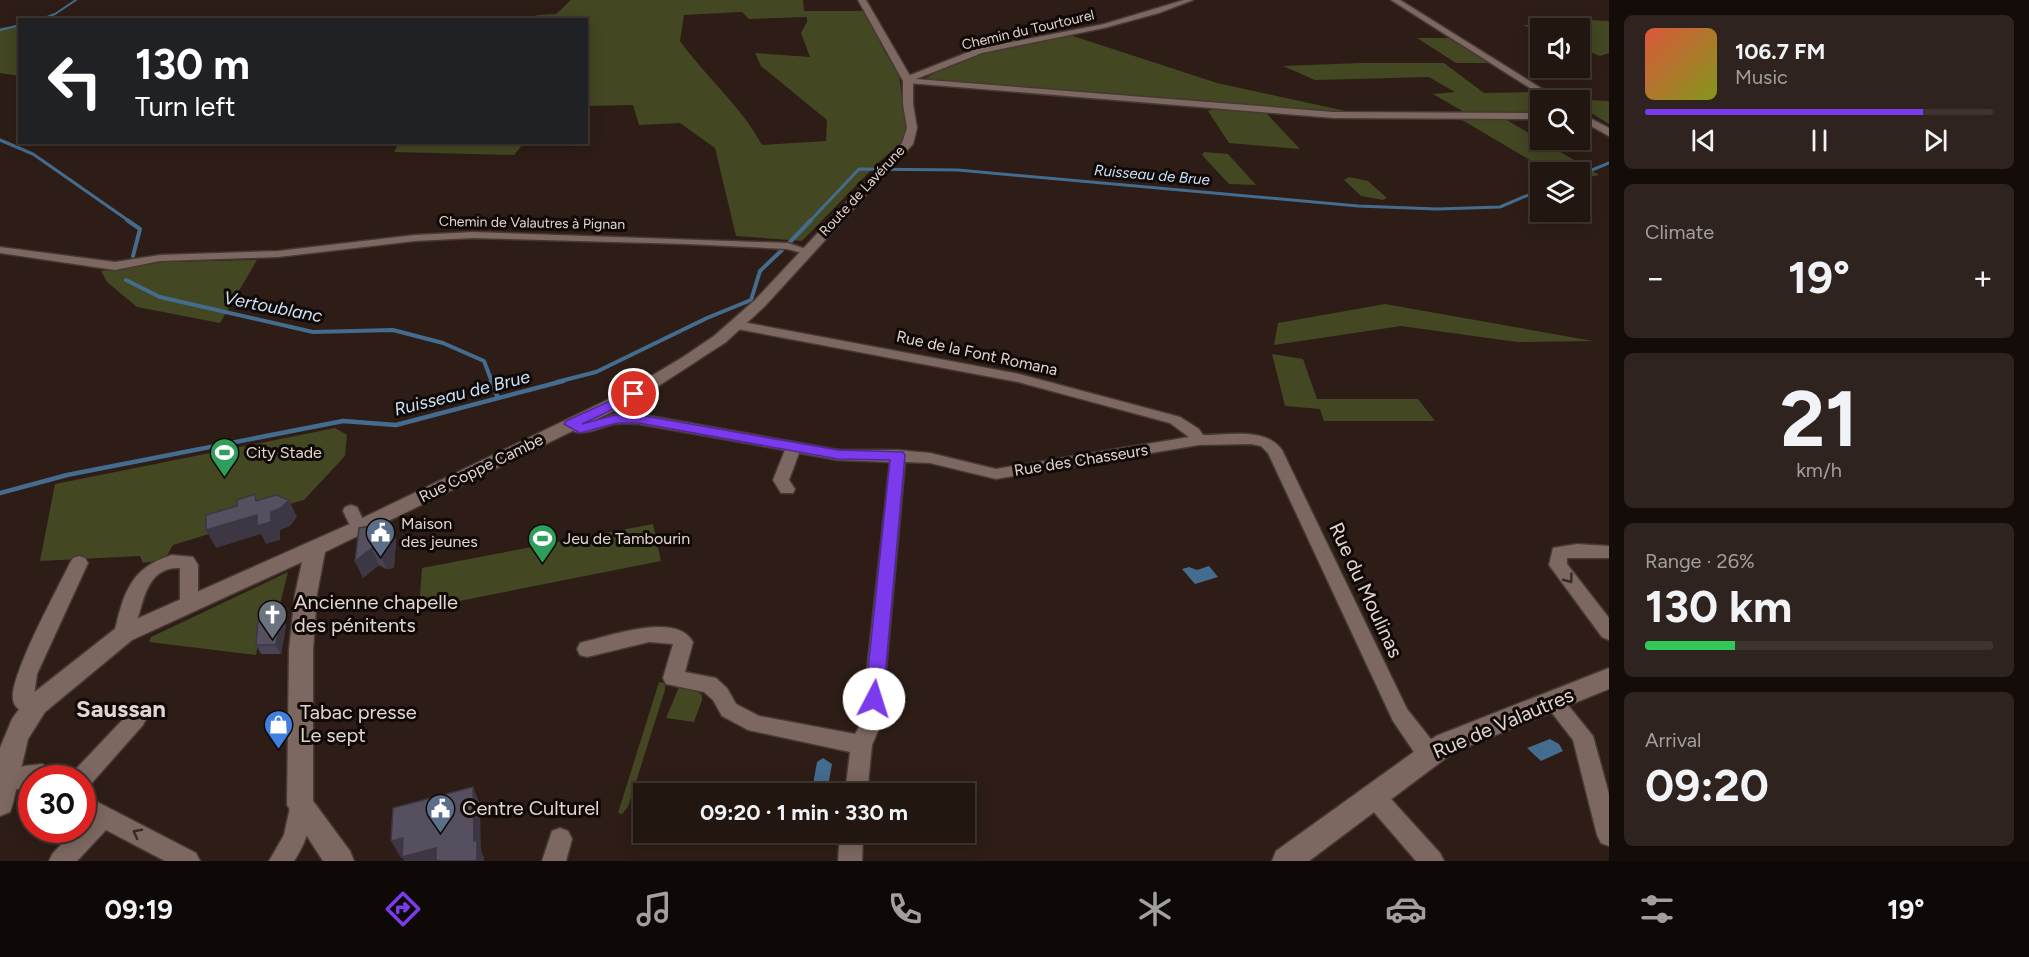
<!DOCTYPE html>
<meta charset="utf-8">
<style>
body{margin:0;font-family:Figtree,sans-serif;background:#2e231e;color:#f1f3f6;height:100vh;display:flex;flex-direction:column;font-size:22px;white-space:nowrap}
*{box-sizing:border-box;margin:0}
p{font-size:20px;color:#a29f9f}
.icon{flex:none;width:33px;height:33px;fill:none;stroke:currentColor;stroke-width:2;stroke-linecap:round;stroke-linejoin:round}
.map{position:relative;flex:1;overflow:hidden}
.panel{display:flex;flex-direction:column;gap:15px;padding:15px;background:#130c09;width:420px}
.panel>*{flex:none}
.top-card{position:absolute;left:18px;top:18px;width:570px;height:126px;border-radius:0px;box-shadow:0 3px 15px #0003,0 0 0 2px #3f3530;background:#202124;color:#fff;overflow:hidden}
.fabs{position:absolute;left:1530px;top:18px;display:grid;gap:12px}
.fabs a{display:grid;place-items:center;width:60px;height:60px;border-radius:0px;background:#221610;box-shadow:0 3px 15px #0003,0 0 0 2px #3f3530;font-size:30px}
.speed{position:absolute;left:18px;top:765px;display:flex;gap:12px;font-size:30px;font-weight:700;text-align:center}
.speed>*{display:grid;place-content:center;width:78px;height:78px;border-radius:50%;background:#221610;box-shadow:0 3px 15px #0003,0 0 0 2px #3f3530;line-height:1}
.speed .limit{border:9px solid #d22;background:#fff;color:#111}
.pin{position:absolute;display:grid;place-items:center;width:51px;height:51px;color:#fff;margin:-26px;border:3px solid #fff;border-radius:50%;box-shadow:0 2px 6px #0007}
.me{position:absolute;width:66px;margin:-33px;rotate:5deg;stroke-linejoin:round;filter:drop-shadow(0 0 4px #0008)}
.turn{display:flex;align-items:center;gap:21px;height:126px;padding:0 18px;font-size:27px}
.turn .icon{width:78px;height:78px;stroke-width:2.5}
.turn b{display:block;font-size:42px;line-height:51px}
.big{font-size:45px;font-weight:700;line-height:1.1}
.panel .tile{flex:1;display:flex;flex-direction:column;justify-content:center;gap:9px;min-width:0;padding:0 21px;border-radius:9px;background:#2e231e}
.panel .dial{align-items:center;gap:0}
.dial b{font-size:78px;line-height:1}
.song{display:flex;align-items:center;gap:18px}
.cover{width:72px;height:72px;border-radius:9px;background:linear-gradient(135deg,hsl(10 70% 55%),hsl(70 70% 35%))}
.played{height:6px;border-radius:3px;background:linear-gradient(90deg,#7c3aed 80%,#3f3530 80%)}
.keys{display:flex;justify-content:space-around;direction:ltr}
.heat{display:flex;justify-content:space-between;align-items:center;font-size:33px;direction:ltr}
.charge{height:9px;border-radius:4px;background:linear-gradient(90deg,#34c759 26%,#3f3530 0)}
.trip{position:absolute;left:633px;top:783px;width:342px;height:60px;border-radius:0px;background:#221610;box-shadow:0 3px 15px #0003,0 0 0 2px #3f3530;font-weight:700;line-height:60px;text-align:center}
.dock{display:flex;height:96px;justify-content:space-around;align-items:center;background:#0e0906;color:#a29f9f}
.dock .icon{width:42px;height:42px}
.dock .selected{color:#7c3aed}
.dock b{font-size:27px;color:#f1f3f6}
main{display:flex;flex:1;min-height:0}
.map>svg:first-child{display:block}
</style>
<main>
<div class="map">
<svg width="1609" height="861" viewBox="0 0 1609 861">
<rect width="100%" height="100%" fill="#2d1d16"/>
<path fill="#434722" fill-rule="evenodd" d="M571 0H803L804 11H864L886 54 899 75 907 133 901 143 878 163 802 241 736 236 715 148 680 123 639 125 633 105 587 106 586 20H532L537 15 556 14ZM742 12 749 19 807 17V22L801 33 810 57 755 53 761 66 827 120 826 141 762 145C741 106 706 77 680 41L684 15Z
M1566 19 1609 21V53L1600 56 1580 48V28H1540V32L1523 25 1578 26Z
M19 25V76L0 73V28Z
M1070 35 1217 83 1350 112 1331 114 922 80C971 51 1015 46 1070 35Z
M1417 38H1450L1490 63H1456Z
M1360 63H1444L1484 93 1540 92 1553 100H1540V114L1464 112 1433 94 1455 92 1429 77 1315 80 1283 66Z
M1569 99 1609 101V124L1580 106V100Z
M1218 108 1266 113 1300 149 1229 143 1208 111Z
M1457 117 1505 119 1599 175 1580 179V172H1550Z
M399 143V142L524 143 514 155 394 152Z
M1204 152 1228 154 1256 185 1229 184 1202 155Z
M1349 177 1368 181 1387 198 1383 200 1361 196 1344 180Z
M257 260 220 323 137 307 107 282 101 271 159 262Z
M1385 304 1593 341 1517 342 1401 326 1274 345 1278 323Z
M1272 354 1303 359 1317 399H1418L1435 421H1324L1320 409 1285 406Z
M335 428 347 435 345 456 304 500 263 511 245 523 173 545 165 559 143 563 140 556 40 561 55 484Z
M653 524 661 561 419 609 422 568Z
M288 572 275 625 261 628 256 655 149 642 151 637Z
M659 682 665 683V690L628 807 622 814 618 813Z
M679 687 694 689 702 695V700L694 722 666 718Z"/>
<path fill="#446c8e" d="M1209 566 1218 577 1195 584 1182 569 1189 567 1197 570Z
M1550 739 1559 744 1563 751 1541 761 1527 748Z
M823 758 832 764 827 792 812 790 817 762Z"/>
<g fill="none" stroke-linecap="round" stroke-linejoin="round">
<path stroke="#446c8e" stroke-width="2" d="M39 20 55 14 76 0
M0 30 20 25"/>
<path stroke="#446c8e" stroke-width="3" d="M0 140 33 154 129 221
M1580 175 1609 163
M810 221 859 169 958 170 1358 206 1437 209 1500 207 1540 190"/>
<path stroke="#446c8e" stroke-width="4" d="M127 220 140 229 133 256
M789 243 811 220
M126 280 160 297 313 332 393 330 443 343 484 361 492 382
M557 382 596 372 707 318 751 300 760 271 782 250"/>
<path stroke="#446c8e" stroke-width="4.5" d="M491 381 498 398
M0 493 67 475 343 421 396 425 563 381"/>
<defs>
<path id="street" d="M1184 0H1193L1159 13 1104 28 982 53 916 79 1334 112 1540 113V119L1334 118 908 83 904 81 908 76 976 49 1104 24Z
M473 232 788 243 812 251 806 254 787 249 687 244 473 238 415 241 278 257 160 261 115 270 0 253V247L115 262 160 255 278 251 415 235Z
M737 321 1019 374 1180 417 1199 429 1203 435C1228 435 1266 427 1282 450L1407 709 1430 738 1439 744 1442 751 1439 758 1431 761 1414 752 1393 721 1268 453 1261 446 1251 444 1199 445 996 479 930 463 905 462 881 724 872 745 867 794H845L850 752 748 730 722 716 713 700 704 692 666 684 663 678 673 644 649 642 587 657 580 655 577 649 580 643 587 641C613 635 677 612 693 642L685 672 716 678 727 688 736 704 759 716 855 734 861 724 890 462 838 460 799 453 789 480 795 489 793 493H781L773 480 785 450 639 424C631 424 622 423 614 424 597 428 577 441 564 424L566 421 571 419 582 424 616 414H639L838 450H898L930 453 996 469 1189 437 1170 423 1018 382 732 328 731 325 732 322Z
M351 505 357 507 367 528 365 532H353L343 511 345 507Z
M1577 544 1609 546V558H1567V564L1609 618V640L1602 637 1549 565 1553 548Z
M172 555 193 557 198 565V603L196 608 189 610 182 608 180 603V568C141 566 143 615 131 639L124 642 117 639 114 634C123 595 130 567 172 555Z
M79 556 85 558 88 563 37 674 34 696 43 699 46 705 43 711C33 715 14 713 13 699 10 675 57 590 70 563L73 558Z
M1552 691 1559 694 1593 736 1609 794V846L1601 843 1597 835 1573 740 1542 700 1545 694Z
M136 710 143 713 146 719 143 725 90 785 82 788V778H71L74 771 129 713Z
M42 764 56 771 59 778H32V785L4 793 0 792V774L24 766Z
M1374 786 1382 789 1440 853 1444 861H1416L1366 803 1363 796 1366 789Z
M82 794 196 853 200 861H165L106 830 77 861H49L53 853 75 830H82V822L86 819 82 817Z
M300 794 308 798C317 817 305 844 294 861H269L284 835 292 798Z
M560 828 568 831 572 839 566 861H542L552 831Z
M840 832H863L862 861H838Z"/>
<path id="secondary" d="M858 0H866L913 81V104L917 128 913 144 765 306 726 342 640 398 325 552 317 594 313 650V801L350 851 354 861H323L287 805 289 650 295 594 302 562 132 640 45 712 28 739 13 803 10 812 0 816V748L12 719 27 698 116 628 352 523 628 390 683 357 714 336 755 300 902 143 907 128 903 104V81Z
M1391 0H1400L1560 100H1549Z
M1580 113 1609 128V136L1580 120Z
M1609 668V689L1454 752 1309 861H1272L1276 851 1436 736Z"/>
</defs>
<use href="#street" stroke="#463834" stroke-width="3"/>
<use href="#secondary" stroke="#463834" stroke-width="3"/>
<use href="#street" fill="#7c6860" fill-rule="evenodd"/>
<use href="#secondary" fill="#7c6860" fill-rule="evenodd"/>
</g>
<path fill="#494453" d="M359 528 396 540 394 568 386 569 379 565 363 578 355 561Z
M281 616 286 625 281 654H261L256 645Z"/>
<path fill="#3c3743" d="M289 500 297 517 290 526 280 530V540L266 544 261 534 216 548 206 530 257 515 271 512Z
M390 523 396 540 394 568 386 569 379 551Z
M372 548 379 565 363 578 355 561Z
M281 616 286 625 281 654 276 645Z
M473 787 480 804 481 851 484 857V861H477L474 841Z
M403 838 412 855 401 858 391 841Z
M436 848 443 861H404L402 857Z"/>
<path fill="#554f60" stroke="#3c3743" stroke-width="1.5" d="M255 494 256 501 276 495 289 500 281 508 271 512V522L257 526V515L206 530V515L237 506V500Z
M390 523 386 550 379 551 372 548 355 561 359 528Z
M281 616 276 645H256L258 621Z
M473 787 474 841 477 840V861H436V848L402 857 403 838 391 841 393 808Z"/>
<defs><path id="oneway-chevron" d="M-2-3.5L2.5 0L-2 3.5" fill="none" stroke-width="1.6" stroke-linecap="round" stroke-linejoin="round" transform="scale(1.5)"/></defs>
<g stroke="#362a26">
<use href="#oneway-chevron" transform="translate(1569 579) rotate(53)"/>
<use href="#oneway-chevron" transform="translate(137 833) rotate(-152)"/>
</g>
<path fill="#7c3aed" stroke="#51269a" stroke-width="1.5" d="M634 390 641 394 639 397 582 424 616 415H639L838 450 903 452 905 455 883 699 881 705 874 707 868 705 865 699 890 460 838 459 639 423H617L580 433 564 424 566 421Z"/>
<defs>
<symbol id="stadium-pin" viewBox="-11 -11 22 30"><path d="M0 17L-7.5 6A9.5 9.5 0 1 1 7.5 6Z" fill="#2e9e5b" stroke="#100906"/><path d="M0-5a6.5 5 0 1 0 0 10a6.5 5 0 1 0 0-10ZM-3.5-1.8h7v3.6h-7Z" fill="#fff"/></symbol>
<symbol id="civic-pin" viewBox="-11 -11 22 30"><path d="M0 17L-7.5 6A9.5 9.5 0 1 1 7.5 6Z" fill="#5c6f8a" stroke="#100906"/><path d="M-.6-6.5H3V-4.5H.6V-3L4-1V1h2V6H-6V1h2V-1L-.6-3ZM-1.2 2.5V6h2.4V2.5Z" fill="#fff"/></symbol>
<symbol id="church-pin" viewBox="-11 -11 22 30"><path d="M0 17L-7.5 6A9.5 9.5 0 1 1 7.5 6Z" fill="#6b7280" stroke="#100906"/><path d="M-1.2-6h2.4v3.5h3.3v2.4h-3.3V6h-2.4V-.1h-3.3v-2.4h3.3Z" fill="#fff"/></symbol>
<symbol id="shop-pin" viewBox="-11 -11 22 30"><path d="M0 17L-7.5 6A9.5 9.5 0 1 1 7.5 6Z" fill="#3f7fe0" stroke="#100906"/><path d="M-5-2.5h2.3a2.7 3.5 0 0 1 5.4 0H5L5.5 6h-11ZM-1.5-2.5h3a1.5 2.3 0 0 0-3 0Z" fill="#fff"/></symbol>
</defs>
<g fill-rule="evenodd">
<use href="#stadium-pin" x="208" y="436" width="33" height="45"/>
<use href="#civic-pin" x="364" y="516" width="33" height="45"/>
<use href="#stadium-pin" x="526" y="522" width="33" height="45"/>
<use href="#church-pin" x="256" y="598" width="33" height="45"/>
<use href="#shop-pin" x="262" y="708" width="33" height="45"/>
<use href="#civic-pin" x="424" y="792" width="33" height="45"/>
</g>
<g text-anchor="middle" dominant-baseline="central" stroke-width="6" stroke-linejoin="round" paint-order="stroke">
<g font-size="14" fill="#e0d5d0" stroke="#100906">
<text transform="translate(1028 30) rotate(-13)">Chemin du Tourtourel</text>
<text transform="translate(862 191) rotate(-47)">Route de Lavérune</text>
<text transform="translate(532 223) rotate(1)">Chemin de Valautres à Pignan</text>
</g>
<g font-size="15" font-style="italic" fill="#c9e2f8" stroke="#100906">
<text transform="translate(1152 175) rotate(5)">Ruisseau de Brue</text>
</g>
<g font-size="16" fill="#e0d5d0" stroke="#100906">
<text transform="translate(977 353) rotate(12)">Rue de la Font Romana</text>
<text transform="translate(1081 460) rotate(-9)">Rue des Chasseurs</text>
<text transform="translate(481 468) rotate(-26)">Rue Coppe Cambe</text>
</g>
<g font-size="16" fill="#e0d5d0" stroke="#100906" text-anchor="start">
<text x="246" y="452">City Stade</text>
<text x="401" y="523">Maison<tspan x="401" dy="18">des jeunes</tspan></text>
<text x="563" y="538">Jeu de Tambourin</text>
</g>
<g font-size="18" font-style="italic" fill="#c9e2f8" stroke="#100906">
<text transform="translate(273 307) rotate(11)">Vertoublanc</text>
<text transform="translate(462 393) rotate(-14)">Ruisseau de Brue</text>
</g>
<g font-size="20" fill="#e0d5d0" stroke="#100906">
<text transform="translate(1366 590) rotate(65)">Rue du Moulinas</text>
<text transform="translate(1503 723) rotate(-23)">Rue de Valautres</text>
</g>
<g font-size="20" fill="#e0d5d0" stroke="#100906" text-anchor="start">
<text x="294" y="602">Ancienne chapelle<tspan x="294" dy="23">des pénitents</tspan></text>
<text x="300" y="712">Tabac presse<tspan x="300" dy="23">Le sept</tspan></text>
<text x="462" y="808">Centre Culturel</text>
</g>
<g font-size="24" font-weight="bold" fill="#e0d5d0" stroke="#100906">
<text x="121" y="708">Saussan</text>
</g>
</g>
</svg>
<div class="fabs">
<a><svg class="icon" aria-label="sound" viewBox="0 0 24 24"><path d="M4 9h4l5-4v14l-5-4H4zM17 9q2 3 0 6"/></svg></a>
<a><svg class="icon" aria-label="search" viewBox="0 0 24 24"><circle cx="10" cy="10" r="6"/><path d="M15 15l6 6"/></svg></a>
<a><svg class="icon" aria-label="layers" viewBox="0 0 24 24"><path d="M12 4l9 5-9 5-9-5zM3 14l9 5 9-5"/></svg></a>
</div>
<div class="speed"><div class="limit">30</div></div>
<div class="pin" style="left:634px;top:394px;background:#d93025"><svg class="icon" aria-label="arrive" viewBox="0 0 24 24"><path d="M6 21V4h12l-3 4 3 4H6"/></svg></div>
<svg class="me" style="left:874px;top:699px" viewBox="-20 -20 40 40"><circle r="19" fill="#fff"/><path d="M0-13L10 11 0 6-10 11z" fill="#7c3aed"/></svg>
<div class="trip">09:20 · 1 min · 330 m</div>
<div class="top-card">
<div class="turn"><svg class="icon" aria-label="left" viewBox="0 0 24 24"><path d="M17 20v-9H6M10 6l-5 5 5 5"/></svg><div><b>130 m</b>Turn left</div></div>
</div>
</div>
<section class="panel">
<div class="tile">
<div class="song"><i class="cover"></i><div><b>106.7 FM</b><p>Music</p></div></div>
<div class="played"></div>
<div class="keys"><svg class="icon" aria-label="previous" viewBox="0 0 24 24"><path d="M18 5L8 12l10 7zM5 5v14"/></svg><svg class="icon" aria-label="pause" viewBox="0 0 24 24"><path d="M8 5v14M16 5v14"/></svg><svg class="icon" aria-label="next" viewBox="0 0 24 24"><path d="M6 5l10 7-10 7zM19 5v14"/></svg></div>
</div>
<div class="tile"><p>Climate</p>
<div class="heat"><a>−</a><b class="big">19°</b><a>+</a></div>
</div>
<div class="tile dial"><b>21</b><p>km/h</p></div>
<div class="tile"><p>Range · 26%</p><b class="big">130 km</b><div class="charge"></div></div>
<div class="tile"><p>Arrival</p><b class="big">09:20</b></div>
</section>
</main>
<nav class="dock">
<b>09:19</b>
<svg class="icon selected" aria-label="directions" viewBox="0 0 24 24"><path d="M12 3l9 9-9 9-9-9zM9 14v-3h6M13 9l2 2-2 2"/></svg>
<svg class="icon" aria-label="music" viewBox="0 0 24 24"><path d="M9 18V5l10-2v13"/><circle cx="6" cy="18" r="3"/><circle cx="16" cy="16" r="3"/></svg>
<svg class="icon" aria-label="phone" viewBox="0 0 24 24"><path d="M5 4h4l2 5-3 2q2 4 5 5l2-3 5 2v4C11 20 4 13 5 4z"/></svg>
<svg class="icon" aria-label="climate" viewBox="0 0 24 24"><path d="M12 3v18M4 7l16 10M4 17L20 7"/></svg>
<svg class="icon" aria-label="car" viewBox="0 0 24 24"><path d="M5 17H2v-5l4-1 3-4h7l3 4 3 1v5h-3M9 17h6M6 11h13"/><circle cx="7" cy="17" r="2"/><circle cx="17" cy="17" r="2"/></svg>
<svg class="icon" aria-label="filters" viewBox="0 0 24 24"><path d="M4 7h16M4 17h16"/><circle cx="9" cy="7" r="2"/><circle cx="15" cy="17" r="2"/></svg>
<b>19°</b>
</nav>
